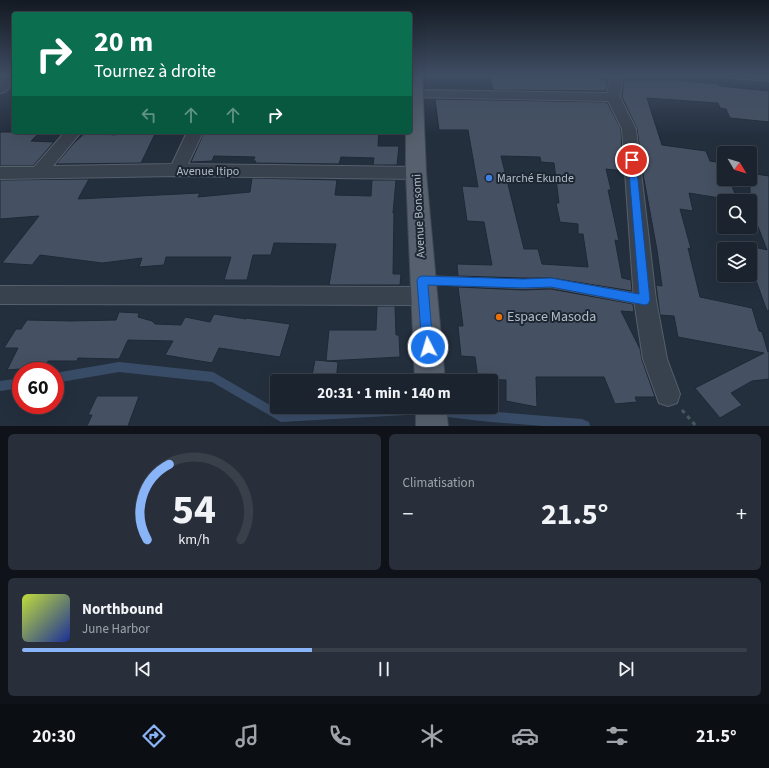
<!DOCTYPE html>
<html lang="fr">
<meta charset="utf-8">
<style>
body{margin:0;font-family:"Source Sans 3",sans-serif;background:#282f3a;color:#f1f3f6;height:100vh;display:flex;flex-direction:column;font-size:15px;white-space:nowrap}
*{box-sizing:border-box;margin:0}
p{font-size:13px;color:#a0a4aa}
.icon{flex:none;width:22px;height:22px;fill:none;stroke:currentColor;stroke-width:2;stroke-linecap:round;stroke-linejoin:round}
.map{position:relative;height:426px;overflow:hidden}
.side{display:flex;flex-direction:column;gap:8px;padding:8px;background:#0f1319;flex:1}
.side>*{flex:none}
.hud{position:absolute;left:12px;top:12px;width:400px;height:122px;border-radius:4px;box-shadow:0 4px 16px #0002,0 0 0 1px #39404a;background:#0b6e4f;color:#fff;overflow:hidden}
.needle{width:26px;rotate:128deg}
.tools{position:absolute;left:717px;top:146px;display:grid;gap:8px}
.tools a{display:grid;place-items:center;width:40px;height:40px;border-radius:4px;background:#1b232e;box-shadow:0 4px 16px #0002,0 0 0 1px #39404a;font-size:20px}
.speed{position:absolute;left:12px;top:362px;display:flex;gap:8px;font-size:20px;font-weight:700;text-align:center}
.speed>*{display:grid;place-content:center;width:52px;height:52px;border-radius:50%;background:#1b232e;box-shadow:0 4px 16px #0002,0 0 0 1px #39404a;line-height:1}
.speed .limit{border:6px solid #d22;background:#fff;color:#111}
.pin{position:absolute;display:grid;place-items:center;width:34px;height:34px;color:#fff;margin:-17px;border:2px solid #fff;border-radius:50%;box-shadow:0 1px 4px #0007}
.me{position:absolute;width:44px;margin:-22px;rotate:355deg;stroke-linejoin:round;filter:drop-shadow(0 0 3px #0008)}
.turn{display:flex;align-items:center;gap:14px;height:84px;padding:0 16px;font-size:18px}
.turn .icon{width:52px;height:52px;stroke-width:2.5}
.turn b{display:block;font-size:28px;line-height:34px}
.lanes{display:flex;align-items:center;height:38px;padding:0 16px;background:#0003;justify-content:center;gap:20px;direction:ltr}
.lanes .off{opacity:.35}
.big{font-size:30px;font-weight:700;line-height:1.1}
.side .widget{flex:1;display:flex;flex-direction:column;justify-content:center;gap:6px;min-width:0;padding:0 14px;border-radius:6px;background:#282f3a}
.side .dial{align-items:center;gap:0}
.dial svg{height:104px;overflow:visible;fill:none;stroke:#39404a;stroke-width:7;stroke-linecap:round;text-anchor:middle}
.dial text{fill:#f1f3f6;stroke:none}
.song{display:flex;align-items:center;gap:12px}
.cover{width:48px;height:48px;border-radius:6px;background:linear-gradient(135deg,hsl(70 70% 55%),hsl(230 70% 35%))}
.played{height:4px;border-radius:2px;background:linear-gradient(90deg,#8ab4f8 40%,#39404a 40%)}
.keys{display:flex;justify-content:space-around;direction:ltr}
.heat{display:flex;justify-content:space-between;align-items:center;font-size:22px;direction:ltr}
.side .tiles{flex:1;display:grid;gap:8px;grid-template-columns:1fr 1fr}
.widget:last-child{grid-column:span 2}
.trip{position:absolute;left:270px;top:374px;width:228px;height:40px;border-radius:4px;background:#1b232e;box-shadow:0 4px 16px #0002,0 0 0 1px #39404a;font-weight:700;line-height:40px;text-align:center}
.tabs{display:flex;height:64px;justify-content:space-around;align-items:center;background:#0b0e12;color:#a0a4aa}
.tabs .icon{width:28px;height:28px}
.tabs .on{color:#8ab4f8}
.tabs b{font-size:18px;color:#f1f3f6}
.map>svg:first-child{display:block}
</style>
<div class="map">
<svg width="769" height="426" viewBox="0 0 769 426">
<rect width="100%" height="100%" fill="#242f3e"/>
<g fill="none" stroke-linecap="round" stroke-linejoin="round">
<path fill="#394c67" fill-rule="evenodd" d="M119 362 213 372 282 412 372 407H428L429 409 427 412 424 414 281 422 212 382 119 372 55 383V373Z
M21 378V388L0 391V381Z
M436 407 582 419 589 422 590 426H543L490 422 438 416 435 414 433 411Z"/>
</g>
<path fill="#455162" stroke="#1f2835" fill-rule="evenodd" d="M489 75H602L600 80H608L606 91 493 90Z
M624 80H677L718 84 720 86 769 91V122L730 118 726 109 720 108 718 103 647 98 662 145 706 151 710 161 722 163 724 167V179H729L738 201 689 193 693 211 680 209 691 249 688 248 700 297 752 308 759 331 762 332 768 352 769 351V379L752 381 731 393 742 405 720 418 695 388 764 353 678 337 674 316 660 315 656 285 662 286 657 250 643 174 637 129 622 97Z
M435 99 607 102 621 129 623 171 606 169 611 190H608L619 241 615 240 622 278 631 280 632 291 551 278H523L458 276 457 264 492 265 484 222 467 221 462 186 478 187 468 130H439ZM501 156 540 157 541 162 554 163 559 203H556L560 222 578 224V234H583L588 267 542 264 538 249H524Z
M0 132H40L31 141 54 142 33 166H0Z
M86 132 115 135 117 132H156L141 163 56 164 74 143Z
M204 132H379L378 146H399L397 165H373L374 158 341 157 339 164 255 163 256 161H253L255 157 214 156 212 161 191 162Z
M750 173 769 176V310L767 311 750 264V246L767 250 750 206Z
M252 178 337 180 335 195 371 196 372 180H396L393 213H394L393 274H401L400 285H329L336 244 274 243 271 255H253L247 280H224L231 257H166L164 265 139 267 142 258 102 263 40 255 32 265 2 263 39 216 0 219V180L89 179 78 199 200 193 198 197 250 192Z
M458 287 523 290 551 289 633 304 634 312 621 311 640 349 642 360 655 397H635L637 402 615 404 604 377H536L537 407 506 401V380L478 379 475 357 461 356 458 326H463Z
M377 306H395L396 335H399L400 357 326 361 329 330H376Z
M119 312 139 313 138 317 152 321 155 324 181 325 185 317 210 322 214 314 246 319V318L290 324 280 357 219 348 212 363 165 355 173 341 128 340 119 359 78 358 77 361H48L46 367 7 370 18 348H4L16 329H21L27 320 71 321 116 320Z
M315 360 338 362 336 381H311Z
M97 396H139L128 426H87L92 415H88Z"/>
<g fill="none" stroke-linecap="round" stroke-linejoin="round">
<defs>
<path id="service" d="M719 75H740L769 77V81L722 77Z
M424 276 523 280 551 279 645 295 649 297 650 300 649 303 645 305 551 287 523 288 424 284 420 283 419 280 420 277Z"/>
<path id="minor" d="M8 75H14V83L5 92 0 93V82Z
M611 75H623L620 97 636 129 656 300 667 359 680 394 677 403 668 406 659 403 643 359 634 300 622 129 608 101 410 97V91L414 90 607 93Z
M65 132H81L53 166 172 164 187 132H203L188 164 416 167 422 169 424 173 422 177 416 179 177 176 0 179V167H34Z
M0 286 423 287 430 289 434 296 430 303 423 305 0 304Z"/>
<path id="primary" d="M410 75H422L426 173 445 381H415L406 173V132H410Z
M416 407H446L448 426H416Z"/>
</defs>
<use href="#service" stroke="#565f6c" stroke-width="2"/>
<use href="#minor" stroke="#565f6c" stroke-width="2"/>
<use href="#primary" stroke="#414a57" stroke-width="2"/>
<path stroke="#44595c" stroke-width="3" stroke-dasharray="4 4" stroke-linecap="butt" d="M682 410 696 426"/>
<use href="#service" fill="#38414e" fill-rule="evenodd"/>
<use href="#minor" fill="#38414e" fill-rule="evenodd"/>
<use href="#primary" fill="#56606e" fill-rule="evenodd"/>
</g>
<linearGradient id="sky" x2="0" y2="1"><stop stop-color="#141a22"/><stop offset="0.56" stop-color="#3f4d63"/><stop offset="1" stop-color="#3f4d63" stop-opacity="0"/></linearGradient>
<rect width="769" height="134" fill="url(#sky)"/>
<path fill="#1a73e8" stroke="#114b97" d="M632 157 636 160 650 300 648 304 645 305 551 287 523 288 428 285 433 347 432 351 428 353 424 351 422 347 417 280 419 277 423 276 523 279 551 278 639 294 628 160Z"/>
<circle fill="#3f7fe0" stroke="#1d2633" stroke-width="1.5" cx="489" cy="178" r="4"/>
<circle fill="#e8710a" stroke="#1d2633" stroke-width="1.5" cx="499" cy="317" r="4"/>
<g text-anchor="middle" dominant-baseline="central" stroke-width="4" stroke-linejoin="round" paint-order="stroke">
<g font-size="12" fill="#b4bcc9" stroke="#1d2633">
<text x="208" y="171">Avenue Itipo</text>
<text transform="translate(419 216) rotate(-93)">Avenue Bonsomi</text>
</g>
<g font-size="12" fill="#b4bcc9" stroke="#1d2633" text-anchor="start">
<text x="497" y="178">Marché Ekunde</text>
</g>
<g font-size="14" fill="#b4bcc9" stroke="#1d2633" text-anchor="start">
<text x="507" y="317">Espace Masoda</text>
</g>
</g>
</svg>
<div class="tools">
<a><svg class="needle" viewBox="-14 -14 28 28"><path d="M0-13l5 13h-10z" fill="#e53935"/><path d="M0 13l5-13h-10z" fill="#a0a4aa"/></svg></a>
<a><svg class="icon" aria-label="search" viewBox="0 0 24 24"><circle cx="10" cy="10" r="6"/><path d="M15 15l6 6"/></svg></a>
<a><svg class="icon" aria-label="layers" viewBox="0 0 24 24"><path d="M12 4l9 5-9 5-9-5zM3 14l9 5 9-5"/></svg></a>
</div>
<div class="speed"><div class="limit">60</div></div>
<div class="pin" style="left:632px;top:160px;background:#d93025"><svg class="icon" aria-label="arrive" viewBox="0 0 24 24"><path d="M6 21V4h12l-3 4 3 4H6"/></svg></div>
<svg class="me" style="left:428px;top:347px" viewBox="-20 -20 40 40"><circle r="17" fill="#1a73e8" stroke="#fff" stroke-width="3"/><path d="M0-11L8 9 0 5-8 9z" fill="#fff"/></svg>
<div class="trip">20:31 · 1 min · 140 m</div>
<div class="hud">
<div class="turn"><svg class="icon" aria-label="right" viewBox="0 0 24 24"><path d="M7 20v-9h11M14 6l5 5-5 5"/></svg><div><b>20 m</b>Tournez à droite</div></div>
<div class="lanes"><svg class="icon off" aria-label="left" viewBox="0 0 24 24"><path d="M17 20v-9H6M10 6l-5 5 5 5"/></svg><svg class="icon off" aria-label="ahead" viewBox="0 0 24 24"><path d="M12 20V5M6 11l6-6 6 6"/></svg><svg class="icon off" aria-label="ahead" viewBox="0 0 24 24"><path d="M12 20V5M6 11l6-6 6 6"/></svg><svg class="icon" aria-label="right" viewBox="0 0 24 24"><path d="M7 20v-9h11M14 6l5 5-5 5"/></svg></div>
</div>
</div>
<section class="side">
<div class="tiles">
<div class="widget dial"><svg viewBox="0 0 100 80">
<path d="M14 69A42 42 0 1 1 86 69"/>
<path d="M14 69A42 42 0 0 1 31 11" stroke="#8ab4f8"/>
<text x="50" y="56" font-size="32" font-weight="700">54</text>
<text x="50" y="72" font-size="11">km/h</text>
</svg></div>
<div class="widget"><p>Climatisation</p>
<div class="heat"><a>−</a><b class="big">21.5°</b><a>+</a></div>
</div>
<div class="widget">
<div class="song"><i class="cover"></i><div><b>Northbound</b><p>June Harbor</p></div></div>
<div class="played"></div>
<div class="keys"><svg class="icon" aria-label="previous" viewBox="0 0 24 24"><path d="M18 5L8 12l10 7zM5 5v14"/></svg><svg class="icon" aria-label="pause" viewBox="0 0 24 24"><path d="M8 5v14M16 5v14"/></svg><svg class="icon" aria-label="next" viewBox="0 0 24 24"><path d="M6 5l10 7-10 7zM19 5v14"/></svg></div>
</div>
</div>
</section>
<nav class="tabs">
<b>20:30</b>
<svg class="icon on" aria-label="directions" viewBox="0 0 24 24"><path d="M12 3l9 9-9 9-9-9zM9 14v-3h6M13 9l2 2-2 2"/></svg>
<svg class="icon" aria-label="music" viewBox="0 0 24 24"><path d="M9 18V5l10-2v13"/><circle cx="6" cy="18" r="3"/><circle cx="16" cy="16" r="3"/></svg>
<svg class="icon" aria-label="phone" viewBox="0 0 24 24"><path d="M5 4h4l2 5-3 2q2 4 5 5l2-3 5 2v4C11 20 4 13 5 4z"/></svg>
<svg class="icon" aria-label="climate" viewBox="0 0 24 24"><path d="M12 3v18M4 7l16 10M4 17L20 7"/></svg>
<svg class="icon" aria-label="car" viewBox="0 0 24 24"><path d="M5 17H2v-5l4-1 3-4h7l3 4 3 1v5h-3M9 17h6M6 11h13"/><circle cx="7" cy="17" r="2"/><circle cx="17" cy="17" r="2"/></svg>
<svg class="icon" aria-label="filters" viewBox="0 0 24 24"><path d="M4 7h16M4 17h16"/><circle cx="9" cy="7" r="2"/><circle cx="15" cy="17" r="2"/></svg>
<b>21.5°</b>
</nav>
